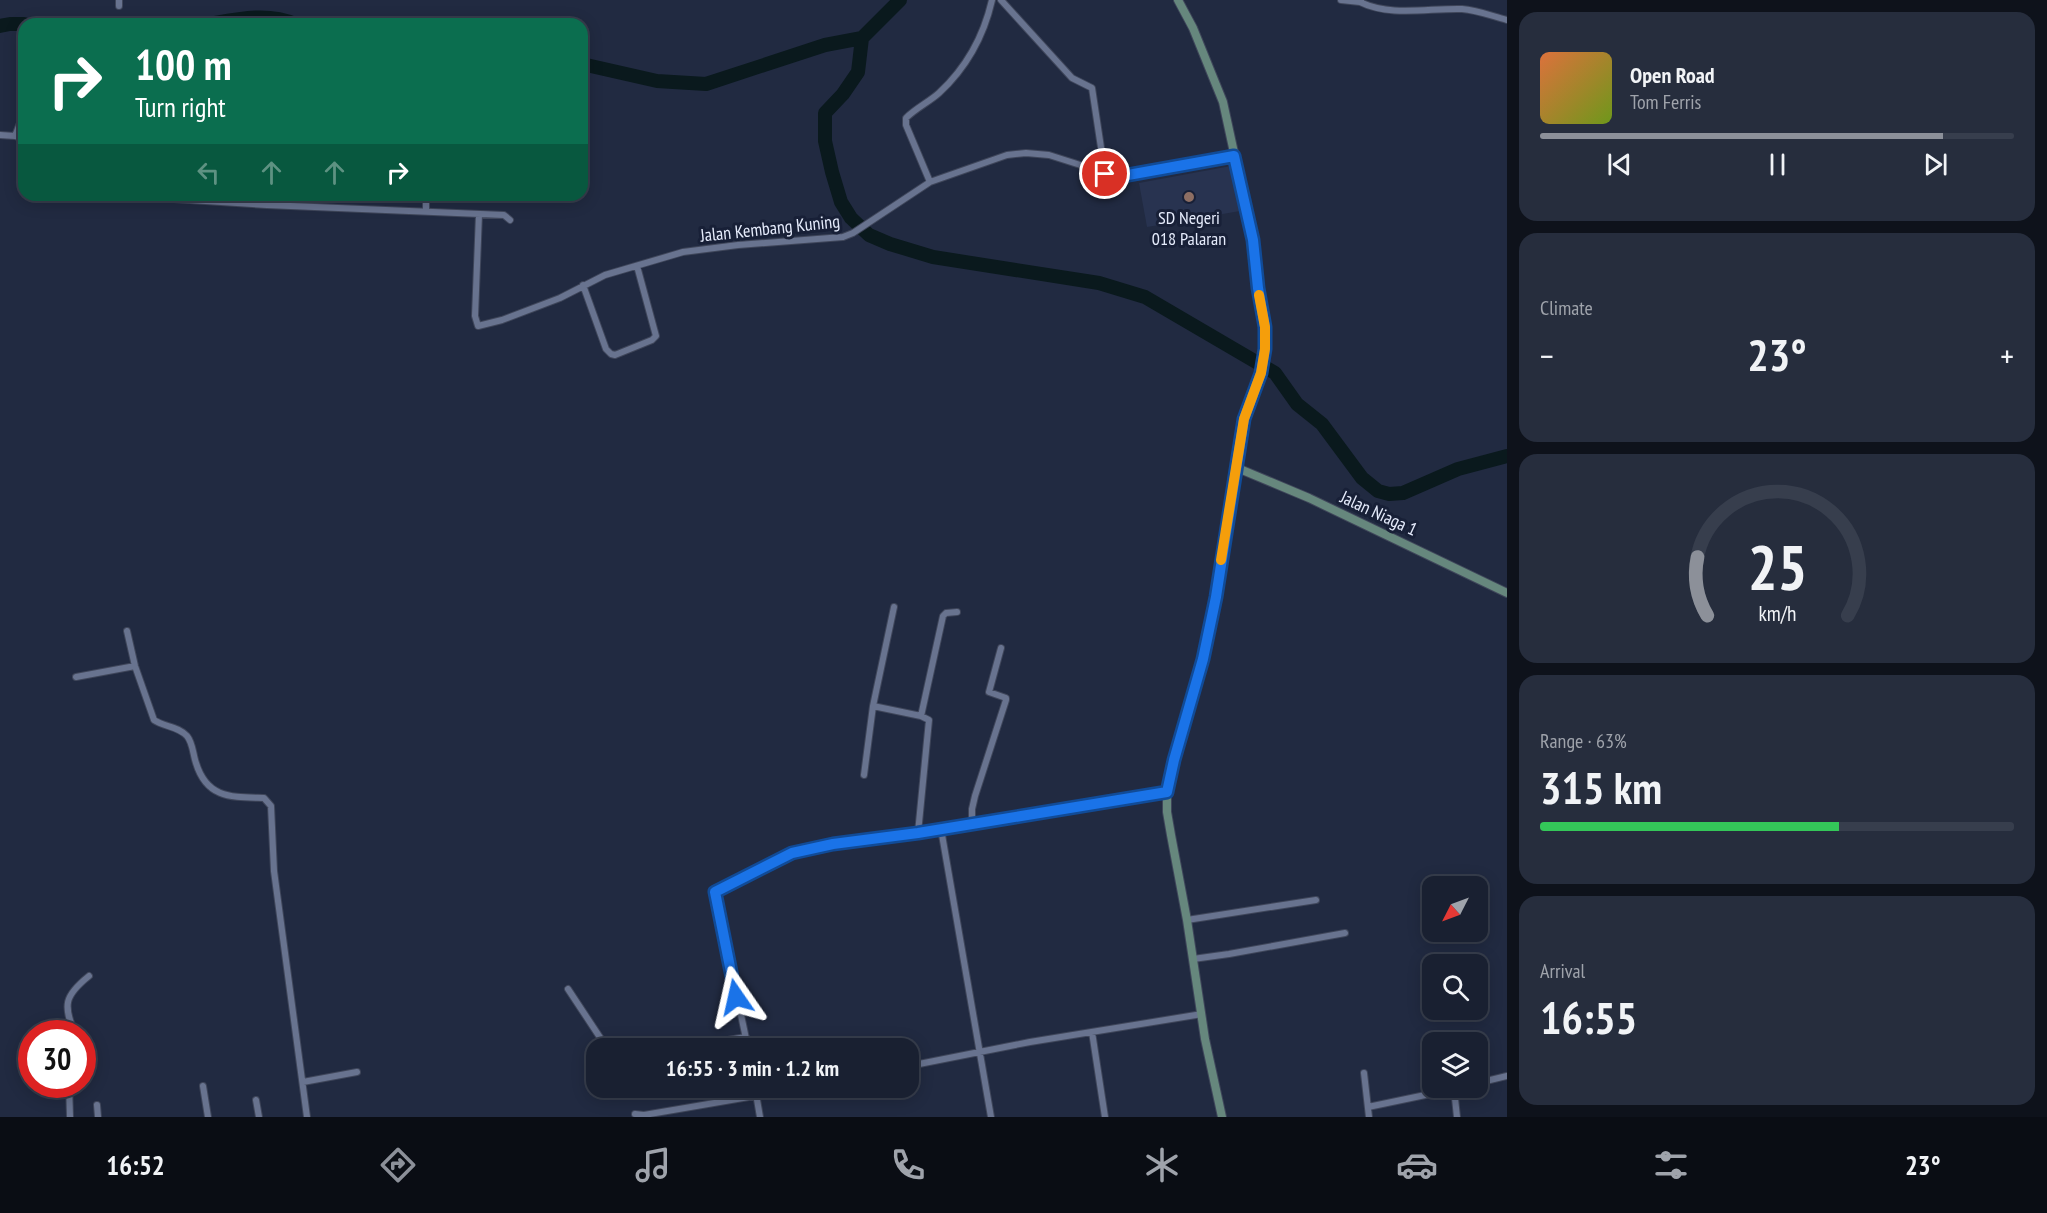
<!DOCTYPE html>
<meta charset="utf-8">
<style>
body{margin:0;font-family:"PT Sans Narrow",sans-serif;background:#262d3d;color:#f1f3f6;height:100vh;display:flex;flex-direction:column;font-size:22px;white-space:nowrap}
*{box-sizing:border-box;margin:0}
p{font-size:20px;color:#9fa3ab}
.icon{flex:none;width:33px;height:33px;fill:none;stroke:currentColor;stroke-width:2;stroke-linecap:round;stroke-linejoin:round}
.map{position:relative;flex:1;overflow:hidden}
.side{display:flex;flex-direction:column;gap:12px;padding:12px;background:#0e121b;width:540px}
.side>*{flex:none}
.banner{position:absolute;left:18px;top:18px;width:570px;height:183px;border-radius:18px;box-shadow:0 3px 15px #0003,0 0 0 2px #373e4d;background:#0b6e4f;color:#fff;overflow:hidden}
.needle{width:39px;rotate:228deg}
.fabs{position:absolute;left:1422px;top:876px;display:grid;gap:12px}
.fabs a{display:grid;place-items:center;width:66px;height:66px;border-radius:12px;background:#192031;box-shadow:0 3px 15px #0003,0 0 0 2px #373e4d;font-size:30px}
.speed{position:absolute;left:18px;top:1020px;display:flex;gap:12px;font-size:30px;font-weight:700;text-align:center}
.speed>*{display:grid;place-content:center;width:78px;height:78px;border-radius:50%;background:#192031;box-shadow:0 3px 15px #0003,0 0 0 2px #373e4d;line-height:1}
.speed .limit{border:9px solid #d22;background:#fff;color:#111}
.pin{position:absolute;display:grid;place-items:center;width:51px;height:51px;color:#fff;margin:-26px;border:3px solid #fff;border-radius:50%;box-shadow:0 2px 6px #0007}
.me{position:absolute;width:66px;margin:-33px;rotate:349deg;stroke-linejoin:round;filter:drop-shadow(0 0 4px #0008)}
.turn{display:flex;align-items:center;gap:21px;height:126px;padding:0 18px;font-size:27px}
.turn .icon{width:78px;height:78px;stroke-width:2.5}
.turn b{display:block;font-size:42px;line-height:51px}
.lanes{display:flex;align-items:center;height:57px;padding:0 18px;background:#0003;justify-content:center;gap:30px;direction:ltr}
.lanes .off{opacity:.35}
.big{font-size:45px;font-weight:700;line-height:1.1}
.side .widget{flex:1;display:flex;flex-direction:column;justify-content:center;gap:9px;min-width:0;padding:0 21px;border-radius:18px;background:#262d3d}
.side .dial{align-items:center;gap:0}
.dial svg{height:156px;overflow:visible;fill:none;stroke:#373e4d;stroke-width:7;stroke-linecap:round;text-anchor:middle}
.dial text{fill:#f1f3f6;stroke:none}
.song{display:flex;align-items:center;gap:18px}
.cover{width:72px;height:72px;border-radius:9px;background:linear-gradient(135deg,hsl(20 70% 55%),hsl(80 70% 35%))}
.played{height:6px;border-radius:3px;background:linear-gradient(90deg,#8c9099 85%,#373e4d 85%)}
.keys{display:flex;justify-content:space-around;direction:ltr}
.heat{display:flex;justify-content:space-between;align-items:center;font-size:33px;direction:ltr}
.charge{height:9px;border-radius:4px;background:linear-gradient(90deg,#34c759 63%,#373e4d 0)}
.trip{position:absolute;left:586px;top:1038px;width:333px;height:60px;border-radius:18px;background:#192031;box-shadow:0 3px 15px #0003,0 0 0 2px #373e4d;font-weight:700;line-height:60px;text-align:center}
.tab-bar{display:flex;height:96px;justify-content:space-around;align-items:center;background:#0a0d14;color:#9fa3ab}
.tab-bar .icon{width:42px;height:42px}
.tab-bar .active{color:#8c9099}
.tab-bar b{font-size:27px;color:#f1f3f6}
main{display:flex;flex:1;min-height:0}
.map>svg:first-child{display:block}
</style>
<main>
<div class="map">
<svg width="1507" height="1117" viewBox="0 0 1507 1117">
<rect width="100%" height="100%" fill="#212a41"/>
<path fill="#283350" d="M1231 166 1240 211 1147 227 1139 183Z"/>
<g fill="none" stroke-linecap="round" stroke-linejoin="round">
<path stroke="#0a191d" stroke-width="14" d="M209 24C237 19 268 12 295 24
M0 26 10 24H24
M862 38 858 72 843 94 825 113V141L832 172 841 202 851 218 869 235 890 244 933 257 1099 283 1145 297 1275 373 1297 404 1322 424 1362 478 1378 491 1389 494 1403 493 1458 469 1507 456
M582 64 657 81 706 84 825 45 862 38 900 0"/>
<defs>
<path id="street" d="M1001 0 1072 78 1092 88 1105 174
M1341 0 1360 2 1361 0
M1360 2C1390 17 1429 8 1462 9 1477 10 1492 16 1507 20
M119 6V0
M0 135 15 136 24 139
M15 136 24 113
M930 182 906 125V118C916 108 929 102 939 93 966 68 984 35 992 0
M155 195 174 199 267 205 504 215 510 220
M426 195V211
M479 214 475 316 478 326 502 320 560 298 605 275 683 252 738 245 843 237 853 233 930 182 1007 155 1026 153 1049 155 1115 176 1235 156
M583 285 606 349 611 354 615 355 652 340 656 336 637 266
M127 631 135 666 154 720C164 727 178 726 187 736 193 743 193 755 196 763 207 799 232 797 264 798L271 806 274 871 307 1117
M76 677 135 666
M873 706 894 607
M921 716 943 616 946 613 957 612
M864 775 873 706 921 716 929 720 918 833
M972 824V809L975 796 1006 700V698L989 692 1001 648
M941 829 991 1117
M1187 920 1316 900
M1193 959 1229 954 1345 933
M568 989 607 1048
M1092 1032 1105 1117
M75 1034C63 1005 64 996 89 976
M680 1048 746 1037
M748 1048 715 892 792 853 833 844 918 833 1167 792
M909 1066 1030 1042 1202 1014
M1364 1073 1369 1117
M303 1082 357 1072
M1478 1083 1507 1076
M69 1084 70 1117
M203 1086 208 1117
M755 1088 760 1117
M256 1100 259 1117
M97 1105 98 1117
M1368 1107 1454 1089
M635 1114 644 1115 802 1088
M1457 1117 1454 1089 1459 1088"/>
<path id="secondary" d="M1178 0 1193 28 1223 102 1253 240 1266 339 1261 373 1251 395 1244 419 1216 597 1203 659 1174 760 1167 792V812L1171 835 1187 920 1205 1039 1222 1117
M1235 467 1309 498 1507 593"/>
</defs>
<use href="#street" stroke="#3f465a" stroke-width="8"/>
<use href="#secondary" stroke="#3f465a" stroke-width="10"/>
<use href="#street" stroke="#68738f" stroke-width="6"/>
<use href="#secondary" stroke="#66877d" stroke-width="8"/>
</g>
<g fill="none" stroke-linecap="round" stroke-linejoin="round">
<defs>
<path id="route" d="M736 997 715 892 792 853 833 844 918 833 1167 792 1174 760 1203 659 1216 597 1244 419 1261 373 1265 349V327L1258 288 1253 240 1234 156 1128 175 1115 176 1105 174"/>
</defs>
<use href="#route" stroke="#114b97" stroke-width="15"/>
<use href="#route" stroke="#1a73e8" stroke-width="10"/>
<path stroke="#f59e0b" stroke-width="10" d="M1221 560 1244 419 1261 373 1265 349V327L1259 295"/>
</g>
<circle fill="#8d6e63" stroke="#182037" stroke-width="2" cx="1189" cy="197" r="6"/>
<g text-anchor="middle" dominant-baseline="central" stroke-width="6" stroke-linejoin="round" paint-order="stroke">
<g font-size="18" fill="#e5ebfb" stroke="#182037">
<text x="1189" y="217">SD Negeri<tspan x="1189" dy="21">018 Palaran</tspan></text>
</g>
<g font-size="18" fill="#e5ebfb" stroke="#182037">
<text transform="translate(770 228) rotate(-6)">Jalan Kembang Kuning</text>
<text transform="translate(1379 513) rotate(25)">Jalan Niaga 1</text>
</g>
</g>
</svg>
<div class="fabs">
<a><svg class="needle" viewBox="-14 -14 28 28"><path d="M0-13l5 13h-10z" fill="#e53935"/><path d="M0 13l5-13h-10z" fill="#9fa3ab"/></svg></a>
<a><svg class="icon" aria-label="search" viewBox="0 0 24 24"><circle cx="10" cy="10" r="6"/><path d="M15 15l6 6"/></svg></a>
<a><svg class="icon" aria-label="layers" viewBox="0 0 24 24"><path d="M12 4l9 5-9 5-9-5zM3 14l9 5 9-5"/></svg></a>
</div>
<div class="speed"><div class="limit">30</div></div>
<div class="pin" style="left:1105px;top:174px;background:#d93025"><svg class="icon" aria-label="arrive" viewBox="0 0 24 24"><path d="M6 21V4h12l-3 4 3 4H6"/></svg></div>
<svg class="me" style="left:736px;top:997px" viewBox="-20 -20 40 40"><path d="M0-17L14 15 0 8-14 15z" fill="#1a73e8" stroke="#fff" stroke-width="4"/></svg>
<div class="trip">16:55 · 3 min · 1.2 km</div>
<div class="banner">
<div class="turn"><svg class="icon" aria-label="right" viewBox="0 0 24 24"><path d="M7 20v-9h11M14 6l5 5-5 5"/></svg><div><b>100 m</b>Turn right</div></div>
<div class="lanes"><svg class="icon off" aria-label="left" viewBox="0 0 24 24"><path d="M17 20v-9H6M10 6l-5 5 5 5"/></svg><svg class="icon off" aria-label="ahead" viewBox="0 0 24 24"><path d="M12 20V5M6 11l6-6 6 6"/></svg><svg class="icon off" aria-label="ahead" viewBox="0 0 24 24"><path d="M12 20V5M6 11l6-6 6 6"/></svg><svg class="icon" aria-label="right" viewBox="0 0 24 24"><path d="M7 20v-9h11M14 6l5 5-5 5"/></svg></div>
</div>
</div>
<section class="side">
<div class="widget">
<div class="song"><i class="cover"></i><div><b>Open Road</b><p>Tom Ferris</p></div></div>
<div class="played"></div>
<div class="keys"><svg class="icon" aria-label="previous" viewBox="0 0 24 24"><path d="M18 5L8 12l10 7zM5 5v14"/></svg><svg class="icon" aria-label="pause" viewBox="0 0 24 24"><path d="M8 5v14M16 5v14"/></svg><svg class="icon" aria-label="next" viewBox="0 0 24 24"><path d="M6 5l10 7-10 7zM19 5v14"/></svg></div>
</div>
<div class="widget"><p>Climate</p>
<div class="heat"><a>−</a><b class="big">23°</b><a>+</a></div>
</div>
<div class="widget dial"><svg viewBox="0 0 100 80">
<path d="M14 69A42 42 0 1 1 86 69"/>
<path d="M14 69A42 42 0 0 1 9 39" stroke="#8c9099"/>
<text x="50" y="56" font-size="32" font-weight="700">25</text>
<text x="50" y="72" font-size="11">km/h</text>
</svg></div>
<div class="widget"><p>Range · 63%</p><b class="big">315 km</b><div class="charge"></div></div>
<div class="widget"><p>Arrival</p><b class="big">16:55</b></div>
</section>
</main>
<nav class="tab-bar">
<b>16:52</b>
<svg class="icon active" aria-label="directions" viewBox="0 0 24 24"><path d="M12 3l9 9-9 9-9-9zM9 14v-3h6M13 9l2 2-2 2"/></svg>
<svg class="icon" aria-label="music" viewBox="0 0 24 24"><path d="M9 18V5l10-2v13"/><circle cx="6" cy="18" r="3"/><circle cx="16" cy="16" r="3"/></svg>
<svg class="icon" aria-label="phone" viewBox="0 0 24 24"><path d="M5 4h4l2 5-3 2q2 4 5 5l2-3 5 2v4C11 20 4 13 5 4z"/></svg>
<svg class="icon" aria-label="climate" viewBox="0 0 24 24"><path d="M12 3v18M4 7l16 10M4 17L20 7"/></svg>
<svg class="icon" aria-label="car" viewBox="0 0 24 24"><path d="M5 17H2v-5l4-1 3-4h7l3 4 3 1v5h-3M9 17h6M6 11h13"/><circle cx="7" cy="17" r="2"/><circle cx="17" cy="17" r="2"/></svg>
<svg class="icon" aria-label="filters" viewBox="0 0 24 24"><path d="M4 7h16M4 17h16"/><circle cx="9" cy="7" r="2"/><circle cx="15" cy="17" r="2"/></svg>
<b>23°</b>
</nav>
